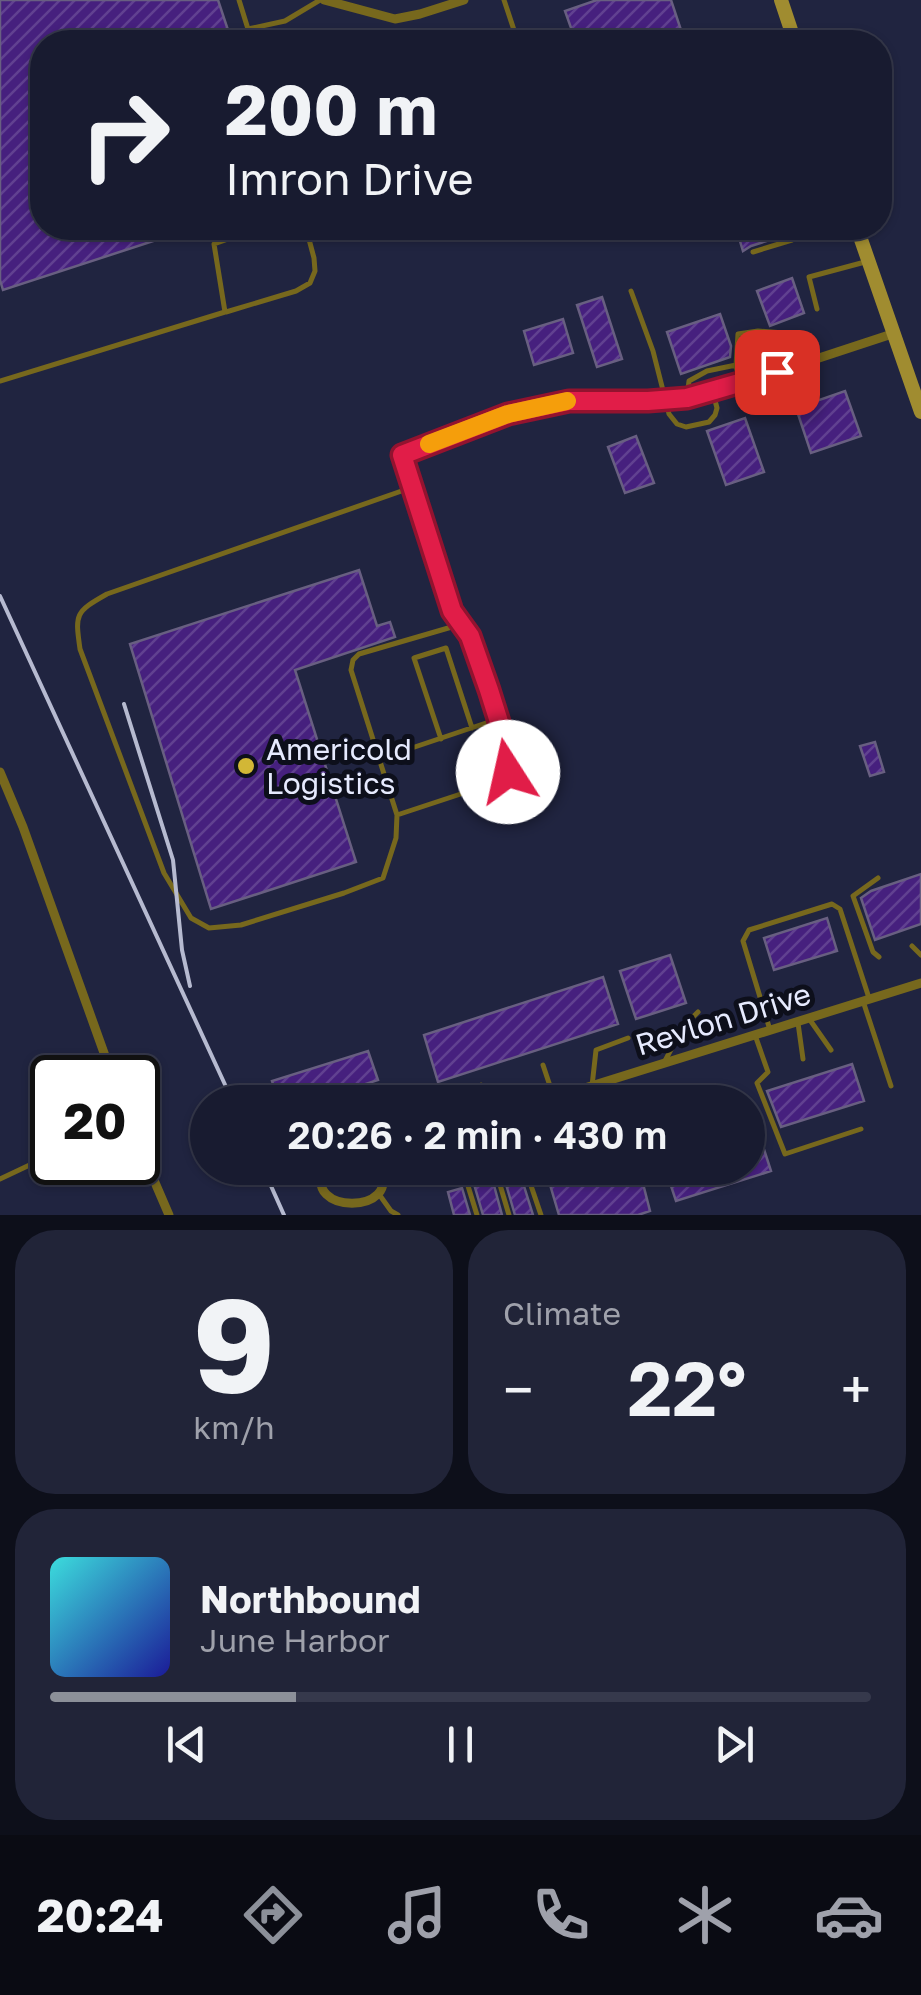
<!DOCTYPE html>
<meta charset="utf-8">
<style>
body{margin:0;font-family:"Golos Text",sans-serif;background:#212438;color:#f1f3f6;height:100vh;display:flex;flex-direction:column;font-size:38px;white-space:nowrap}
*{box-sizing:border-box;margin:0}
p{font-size:32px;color:#9fa1ab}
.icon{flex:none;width:55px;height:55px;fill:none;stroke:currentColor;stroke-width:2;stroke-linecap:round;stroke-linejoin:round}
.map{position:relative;height:1215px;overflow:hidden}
.side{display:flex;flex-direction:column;gap:15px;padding:15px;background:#0d0f1a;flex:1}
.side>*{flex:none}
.guide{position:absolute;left:30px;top:30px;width:862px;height:210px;border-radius:40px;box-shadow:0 2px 8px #0004,0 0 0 2px #36394c;background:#181b30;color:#f1f3f6;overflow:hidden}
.speed{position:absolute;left:30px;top:1055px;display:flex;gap:20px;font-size:50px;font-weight:700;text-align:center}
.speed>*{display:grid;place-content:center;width:130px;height:130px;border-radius:50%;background:#181b30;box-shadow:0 2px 8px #0004,0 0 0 2px #36394c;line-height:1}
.speed .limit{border:5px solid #111;border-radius:15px;background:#fff;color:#111}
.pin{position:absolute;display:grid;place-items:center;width:85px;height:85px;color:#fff;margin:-42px;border-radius:20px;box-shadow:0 5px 15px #0006}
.me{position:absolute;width:110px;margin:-55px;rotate:350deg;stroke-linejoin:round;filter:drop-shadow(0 0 8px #0008)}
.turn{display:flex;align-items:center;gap:35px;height:210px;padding:0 30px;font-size:45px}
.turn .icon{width:130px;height:130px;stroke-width:2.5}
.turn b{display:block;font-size:70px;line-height:85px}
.big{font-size:75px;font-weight:600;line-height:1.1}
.side .widget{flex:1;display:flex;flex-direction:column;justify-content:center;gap:15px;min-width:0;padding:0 35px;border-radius:40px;background:#212438}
.side .dial{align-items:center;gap:0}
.dial b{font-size:130px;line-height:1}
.song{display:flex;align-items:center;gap:30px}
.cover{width:120px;height:120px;border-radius:15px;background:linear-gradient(135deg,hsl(180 70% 55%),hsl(240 70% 35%))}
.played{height:10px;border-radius:5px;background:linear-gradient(90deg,#8c9099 30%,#36394c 30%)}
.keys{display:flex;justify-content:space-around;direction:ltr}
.heat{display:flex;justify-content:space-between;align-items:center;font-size:55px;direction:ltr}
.side .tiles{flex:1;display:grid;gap:15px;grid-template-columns:1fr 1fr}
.widget:last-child{grid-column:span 2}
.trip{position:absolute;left:190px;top:1085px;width:575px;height:100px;border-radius:50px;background:#181b30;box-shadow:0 2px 8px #0004,0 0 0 2px #36394c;font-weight:600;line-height:100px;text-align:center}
.dock{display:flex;height:160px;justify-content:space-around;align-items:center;background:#0a0b13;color:#9fa1ab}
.dock .icon{width:70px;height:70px}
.dock .on{color:#8c9099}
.dock b{font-size:45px;color:#f1f3f6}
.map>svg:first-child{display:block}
</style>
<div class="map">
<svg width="921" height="1215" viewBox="0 0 921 1215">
<defs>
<pattern id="building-hatch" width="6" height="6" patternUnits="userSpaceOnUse" patternTransform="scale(2.5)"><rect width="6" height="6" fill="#46207e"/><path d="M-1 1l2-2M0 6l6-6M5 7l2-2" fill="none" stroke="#614191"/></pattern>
</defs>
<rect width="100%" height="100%" fill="#202440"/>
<path fill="url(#building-hatch)" stroke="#685f81" stroke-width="2.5" d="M0 0H218L232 42H42V228H190V229L3 290 0 280Z
M597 0H671L685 42H576L565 11Z
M736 228H766L770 240 751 246 743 251Z
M792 278 804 313 770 326 757 291Z
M602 297 622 359 597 367 577 305Z
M720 314 731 346 730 357 681 374 667 332Z
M563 319 573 353 534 365 524 331Z
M845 391 861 436 811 453 796 408Z
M745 418 764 472 726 485 707 431Z
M636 436 654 483 625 493 608 447Z
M359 570 377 626 390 622 395 637 295 670 356 862 211 909 130 644Z
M875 742 884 772 870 776 860 746Z
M921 874V924L875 940 861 898 871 891Z
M827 918 837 951 774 970 764 938Z
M670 955 686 1003 636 1019 620 971Z
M603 977 618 1024 438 1082 424 1035Z
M368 1051 378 1080 311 1102H279L272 1081Z
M852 1064 864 1101 781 1127 767 1091Z
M749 1103 771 1171 676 1201 665 1168H748V1104Z
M557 1168H639L650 1211 638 1215H559L546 1171Z
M519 1169V1170L533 1215H515L503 1174Z
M492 1178 502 1215H483L474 1184Z
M462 1188 470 1215H454L448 1192Z"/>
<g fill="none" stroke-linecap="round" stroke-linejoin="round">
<path stroke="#77681d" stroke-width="5" d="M239 0 248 29
M504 0 518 42
M253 42 248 29 285 21 320 0
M753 252 792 240 799 228
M631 291 653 351 669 414 677 424 686 427 709 422 715 415 717 408 713 393
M817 309 809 277 865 262
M226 312 296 291 310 283 315 271 314 258 306 228
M0 381 225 312 214 244 259 228
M740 383 736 366 738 334 758 331 784 333 796 366
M687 398 689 381 707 371 736 365
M402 455 452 611 470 635 511 760 509 773 494 783 397 815 351 670 353 660 359 654 462 624
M441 739 414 658 446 648 472 728
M379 759 498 719
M397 815 396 838 383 878 344 893 241 925 209 928 191 918 164 873 80 649C75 614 75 612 107 594L413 487
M878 878 853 896 873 952 879 957
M912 946 921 955
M863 1001 891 1086
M810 1020 831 1050
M798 1023 803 1059
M770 1030 743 941 749 930 832 904 840 909 869 998
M755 1035 768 1072 757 1083 785 1154 861 1129
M664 1063 682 1028 698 1012
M543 1065 554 1098
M481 1085 487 1102
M592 1086 596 1050 628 1038
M372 1102 376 1101
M495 1168 509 1215
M525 1168 541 1215
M0 1179 36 1162
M441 1183 464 1173
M381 1197 391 1211 398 1215
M477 1215 464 1173 481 1168"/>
<path stroke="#77681d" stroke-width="9" d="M324 0 395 19 420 14 464 0
M402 455 508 414 569 401H648L687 398 758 378 892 334
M0 772 23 827 113 1078
M540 1102 921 983
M138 1143 169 1215
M325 1168C300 1215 404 1215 379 1168"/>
<path stroke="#a08c30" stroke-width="14" d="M781 0 795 42
M857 228 921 412"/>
<path stroke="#b6bad0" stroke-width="4" d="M0 596 233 1102
M124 704 173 860 182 950 190 986
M263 1168 284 1215"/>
</g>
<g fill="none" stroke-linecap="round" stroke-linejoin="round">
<defs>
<path id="route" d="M508 772 511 760 489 690 470 636 452 611 402 455 508 414 569 401H648L687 398 777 372"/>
</defs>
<use href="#route" stroke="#92132f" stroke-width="25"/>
<use href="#route" stroke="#e11d48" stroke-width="18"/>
<path stroke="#f59e0b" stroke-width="18" d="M429 444 508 414 567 401"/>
</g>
<circle fill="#d2b736" stroke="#0d0f1b" stroke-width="4" cx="246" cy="766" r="10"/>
<g text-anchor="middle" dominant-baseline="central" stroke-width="10" stroke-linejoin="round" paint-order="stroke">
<g font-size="30" fill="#e6eafe" stroke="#0d0f1b" text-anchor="start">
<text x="266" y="749">Americold<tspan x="266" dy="34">Logistics</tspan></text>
</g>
<g font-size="30" fill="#e6eafe" stroke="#0d0f1b">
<text transform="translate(723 1019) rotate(-17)">Revlon Drive</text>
</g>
</g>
</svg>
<div class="speed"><div class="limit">20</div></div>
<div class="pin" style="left:777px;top:372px;background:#d93025"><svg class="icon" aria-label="arrive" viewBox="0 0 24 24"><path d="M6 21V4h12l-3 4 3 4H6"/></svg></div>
<svg class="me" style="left:508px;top:772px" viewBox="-20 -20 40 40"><circle r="19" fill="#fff"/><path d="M0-13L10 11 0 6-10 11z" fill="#e11d48"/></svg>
<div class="trip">20:26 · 2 min · 430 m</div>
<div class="guide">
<div class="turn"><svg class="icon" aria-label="right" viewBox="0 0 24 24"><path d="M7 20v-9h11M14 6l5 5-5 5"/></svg><div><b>200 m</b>Imron Drive</div></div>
</div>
</div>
<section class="side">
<div class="tiles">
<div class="widget dial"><b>9</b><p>km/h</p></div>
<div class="widget"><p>Climate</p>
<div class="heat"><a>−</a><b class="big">22°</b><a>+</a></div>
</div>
<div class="widget">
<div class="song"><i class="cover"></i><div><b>Northbound</b><p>June Harbor</p></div></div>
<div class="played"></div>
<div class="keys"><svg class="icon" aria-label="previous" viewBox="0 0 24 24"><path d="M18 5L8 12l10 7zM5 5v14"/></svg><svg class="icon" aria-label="pause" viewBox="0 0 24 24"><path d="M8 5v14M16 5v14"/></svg><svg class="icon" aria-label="next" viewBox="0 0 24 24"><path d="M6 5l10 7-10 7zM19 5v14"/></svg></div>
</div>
</div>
</section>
<nav class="dock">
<b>20:24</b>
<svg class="icon on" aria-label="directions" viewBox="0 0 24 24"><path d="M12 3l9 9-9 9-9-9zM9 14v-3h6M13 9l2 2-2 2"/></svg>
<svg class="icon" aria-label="music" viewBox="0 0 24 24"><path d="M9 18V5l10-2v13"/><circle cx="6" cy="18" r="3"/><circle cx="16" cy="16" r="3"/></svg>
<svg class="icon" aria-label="phone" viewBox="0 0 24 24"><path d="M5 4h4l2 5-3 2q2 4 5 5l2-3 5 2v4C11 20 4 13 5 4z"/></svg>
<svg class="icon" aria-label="climate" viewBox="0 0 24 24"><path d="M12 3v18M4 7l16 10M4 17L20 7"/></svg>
<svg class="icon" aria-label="car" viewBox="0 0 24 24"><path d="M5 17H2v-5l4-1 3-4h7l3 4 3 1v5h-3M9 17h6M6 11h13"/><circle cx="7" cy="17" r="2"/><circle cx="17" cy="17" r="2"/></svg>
</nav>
